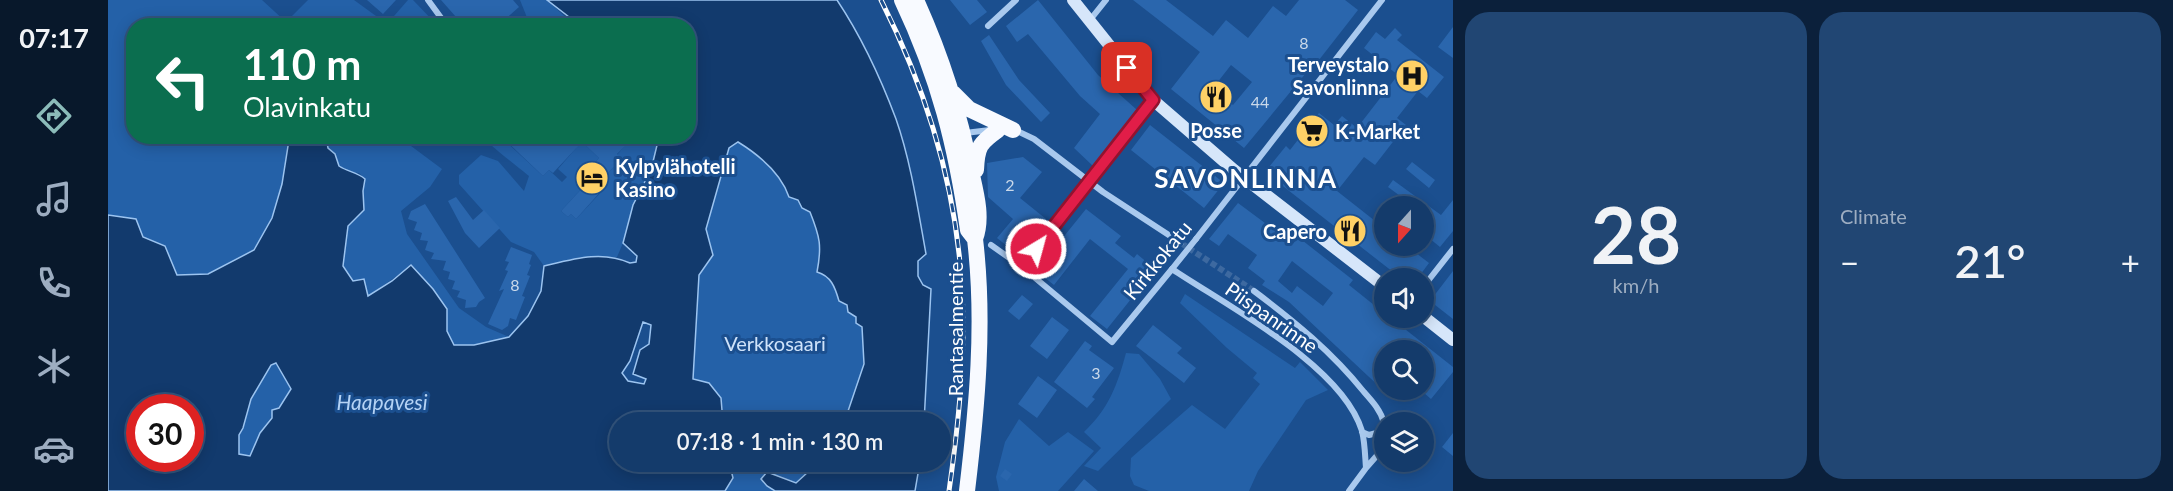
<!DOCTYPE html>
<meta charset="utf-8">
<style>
body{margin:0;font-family:Lato,sans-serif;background:#214673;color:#f1f3f6;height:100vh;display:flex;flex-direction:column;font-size:22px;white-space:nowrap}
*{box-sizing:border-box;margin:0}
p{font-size:20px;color:#9dadc1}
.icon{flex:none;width:33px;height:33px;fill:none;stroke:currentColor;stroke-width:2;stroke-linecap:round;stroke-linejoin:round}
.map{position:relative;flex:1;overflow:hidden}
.sheet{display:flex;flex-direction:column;gap:12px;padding:12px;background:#0b203b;width:720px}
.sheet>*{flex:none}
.guide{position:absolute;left:18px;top:18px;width:570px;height:126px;border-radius:24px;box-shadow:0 3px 15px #0003,0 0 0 2px #33557e;background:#0b6e4f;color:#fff;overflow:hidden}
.needle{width:39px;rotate:201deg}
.tools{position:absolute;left:1266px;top:196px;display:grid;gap:12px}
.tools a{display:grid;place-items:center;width:60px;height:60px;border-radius:50%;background:#143b6b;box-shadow:0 3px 15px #0003,0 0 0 2px #33557e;font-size:30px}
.speed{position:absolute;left:18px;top:394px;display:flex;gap:12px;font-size:30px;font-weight:700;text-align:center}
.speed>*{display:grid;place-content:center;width:78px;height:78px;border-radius:50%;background:#143b6b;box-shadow:0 3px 15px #0003,0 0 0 2px #33557e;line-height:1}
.speed .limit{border:9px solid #d22;background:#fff;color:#111}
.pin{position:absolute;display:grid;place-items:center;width:51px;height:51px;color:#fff;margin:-26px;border-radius:12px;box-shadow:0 3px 9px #0006}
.me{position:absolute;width:66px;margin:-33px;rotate:37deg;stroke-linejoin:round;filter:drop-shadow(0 0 4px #0008)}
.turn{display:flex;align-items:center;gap:21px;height:126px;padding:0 18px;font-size:27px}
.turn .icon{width:78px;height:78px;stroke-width:2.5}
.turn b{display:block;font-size:42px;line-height:51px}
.big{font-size:45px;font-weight:600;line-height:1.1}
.sheet .widget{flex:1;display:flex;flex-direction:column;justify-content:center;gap:9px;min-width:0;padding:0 21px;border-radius:24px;background:#214673}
.sheet .dial{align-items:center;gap:0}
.dial b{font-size:78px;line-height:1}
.heat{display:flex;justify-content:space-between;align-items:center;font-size:33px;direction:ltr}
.sheet .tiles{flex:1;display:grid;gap:12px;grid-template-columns:repeat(2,1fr)}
.trip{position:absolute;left:501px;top:412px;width:342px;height:60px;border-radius:30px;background:#143b6b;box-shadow:0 3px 15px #0003,0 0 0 2px #33557e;font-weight:600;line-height:60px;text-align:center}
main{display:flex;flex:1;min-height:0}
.tabs{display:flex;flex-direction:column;width:108px;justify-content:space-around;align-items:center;background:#08182b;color:#9dadc1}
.tabs .icon{width:42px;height:42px}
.tabs .active{color:#8bbbb9}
.tabs b{font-size:27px;color:#f1f3f6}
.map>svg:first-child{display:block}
</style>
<main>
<nav class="tabs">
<b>07:17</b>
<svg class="icon active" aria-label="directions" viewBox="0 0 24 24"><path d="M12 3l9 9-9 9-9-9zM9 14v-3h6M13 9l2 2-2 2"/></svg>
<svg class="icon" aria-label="music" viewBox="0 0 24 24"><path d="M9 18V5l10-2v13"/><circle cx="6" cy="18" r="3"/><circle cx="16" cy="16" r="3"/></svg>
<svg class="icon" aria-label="phone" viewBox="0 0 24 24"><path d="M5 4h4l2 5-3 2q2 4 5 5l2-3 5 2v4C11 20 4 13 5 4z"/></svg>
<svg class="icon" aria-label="climate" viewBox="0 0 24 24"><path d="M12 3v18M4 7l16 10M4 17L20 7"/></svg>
<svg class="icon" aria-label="car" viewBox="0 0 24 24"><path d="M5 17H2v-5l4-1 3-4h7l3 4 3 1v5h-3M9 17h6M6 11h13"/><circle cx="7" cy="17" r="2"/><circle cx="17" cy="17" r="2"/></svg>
</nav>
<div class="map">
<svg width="1345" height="491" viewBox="0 0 1345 491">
<rect width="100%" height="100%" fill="#1b4f8f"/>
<path fill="#2461a8" d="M0 0H154L178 22 200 0H246L279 24 300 0H305L329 25 26 26V136L167 137 180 146 174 184 164 218 146 250 100 274 69 275 63 259 35 237 28 220 0 215Z
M412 0H439L466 25H422Z
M223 137H274L299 143 334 169 322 187 293 211 299 234 351 308 378 327 401 337 366 345H346L339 331V309L303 266 260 296 245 281 235 266 240 226 256 210 255 191 257 179 251 173 240 172 231 166 220 148 219 143 223 141Z
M376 137H393L435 176 441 170 454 182 459 177 450 169 468 148 470 138 491 158 472 178 478 184 453 211 460 217 463 214 468 219 495 190 490 184 513 159 509 155 518 144 510 137H551L543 170 525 205 515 243 509 257H473L436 266 426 252 403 242 351 184V175L373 155 390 161 416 191 421 176C412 168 379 144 376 137Z
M630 142C651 156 672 173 681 197L690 200 694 208 702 212C711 236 714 246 709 272 723 277 727 287 731 301 776 325 751 387 736 423H615L613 398 585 380 591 275 605 255 598 229 621 148Z
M1077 294 1187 368 1192 362 1220 390 1198 400 1150 471 1141 491H1041L1026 485 1022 476 1023 458 1084 405 1117 429 1152 384 1145 378 1149 373 1119 348 1072 303Z
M1018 353 1031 354 1052 379 1063 399 990 471 976 466 993 448 976 432C1001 408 1009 386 1018 353Z
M167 362 183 389 152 433 142 456 130 454 131 435 135 428 143 399 163 365Z
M911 419 941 446 960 432 986 451 950 491H891L888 477 897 442Z
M621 462H711L688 483 670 475 659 486 667 491H617L625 478Z"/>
<path fill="#123a6d" stroke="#9cc4f0" stroke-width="1.5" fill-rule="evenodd" d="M439 0H729C753 36 773 79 788 119 803 162 810 210 818 254L810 261V276L815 285 823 289 816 423H736L756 364 754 327 748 323V317L740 312 739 305 731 301C727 287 723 276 709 272 714 246 712 237 702 212L694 208 690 200 681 197C673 173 651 155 630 142L621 148 598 229 605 255 591 275 585 379 601 383 613 398 615 423H512V462H621L625 478 617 491H0V215L28 219 35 237 57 246 69 275 100 274 146 250 164 218 174 184 180 146 167 137H223V141L219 143 220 148 227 154 231 166C240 172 249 172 257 179L255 191 256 210 240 226 235 266 245 281 256 279 260 296 284 281 303 265 325 289 339 309V331L346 345H366L401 337 420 316 433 291 436 266C465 259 494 250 522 263L528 262 529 256 515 243 525 205 543 170 551 137 580 136V26L467 25 461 17ZM535 322 543 325 541 344 532 350 525 374 538 379 536 384 520 381 514 373 522 361ZM168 363 183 389 171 408 164 410V418L152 433 142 456 131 454V435L135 428 143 399 163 365ZM32 408H82V459H32Z
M711 462H812L807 491H667L659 486 653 479 659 472 688 483Z"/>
<path fill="#2a66ad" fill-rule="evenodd" d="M259 0H288L275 14Z
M333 0H405L411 7 392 24 386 18 377 26H356Z
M842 0H869L879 12 862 25Z
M930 0 990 75 1029 110 985 166 966 148 992 114 972 96 920 34 909 42 898 26Z
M1025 0H1058L1105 36 1118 20 1140 38 1165 6 1178 16 1191 0H1237L1250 10 1200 74 1198 73 1136 148 1063 89 1092 52ZM1123 65 1144 82 1125 105 1105 88Z
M1345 27V58L1330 47Z
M1287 28 1294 35 1289 40 1336 77 1319 98 1310 91 1289 118 1298 125 1267 165 1256 157 1229 191 1276 228V246H1299L1321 263 1309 279H1294L1157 172 1178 146 1182 150 1211 113 1226 125 1234 116 1249 128 1290 75 1256 48 1268 32 1277 39Z
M881 35 911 80 942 113 933 122 898 85 873 41Z
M1042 125 1116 183 1096 208 1023 150Z
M393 136H510L519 144 509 154 513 159 490 184 495 189 468 219 463 214 460 217 453 211 478 184 472 178 491 158 474 142 445 173 441 170 435 176Z
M915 157 934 172 912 198 938 219 909 254 889 238 905 219 880 197 879 163Z
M1304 162 1327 180 1321 188 1298 169Z
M1285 180 1333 215 1345 200V231L1332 247 1316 234V207H1307L1280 187Z
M348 197 365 220 376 210 392 228 371 248 357 233 340 201Z
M1130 203 1185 244 1190 237 1245 280 1241 285 1276 313V318H1283L1345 367V372L1323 399 1316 393V351H1276V391L1181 302 1154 285 1157 281 1140 268 1149 255 1120 234 1111 246 1101 239ZM1184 261 1225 293 1215 306 1189 286 1184 293 1170 281Z
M317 204 377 298 371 302 368 307 357 308 358 300 349 297 352 291 344 289 347 281 340 279 342 272 335 270 338 261 323 259 326 253 317 250 320 241 312 240 314 233 306 230 309 222 300 219 303 211Z
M978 209 1013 236 1007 243 1026 258 1029 254 1047 269 999 329 982 316 1020 269 982 239 946 285 928 271Z
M403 247 424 255 421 264 423 265 419 275 422 276 414 296 417 297 408 320 402 318 400 326 394 330 380 324 396 289 391 291 400 271 397 270 401 262 397 261Z
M1345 271V319L1322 301Z
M914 295 925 304 911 320 900 311Z
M944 317 961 330 939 359 922 346Z
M1045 325 1074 348 1069 353 1088 368 1076 383 1028 346Z
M977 341 984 346 981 350 1006 368 984 397 987 399 979 408 946 382Z
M930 376 949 390 929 418 910 404Z
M1345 433V456L1334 447Z
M897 469 904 474 899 481 892 476Z
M976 479 990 491H966Z"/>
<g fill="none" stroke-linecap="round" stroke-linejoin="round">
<path stroke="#3d69a0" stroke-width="6" stroke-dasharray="6 3" stroke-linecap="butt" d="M1073 243 1146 291"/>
<path stroke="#a9c9ee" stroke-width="6" d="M320 0 339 26
M982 20 998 0
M880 26 908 0
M907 130 926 139 995 192 1073 243
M857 133 882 130
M987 172 1045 100
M1088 239 1274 0
M883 245 914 267 1004 342 1064 269C1119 306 1234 365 1254 431 1257 443 1257 456 1258 468L1241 491
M914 267 970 193
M1316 286 1345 249
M1146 291C1186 321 1224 352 1256 392 1265 402 1273 411 1276 423
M1254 432 1261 435 1276 431
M1258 468 1272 452 1276 435"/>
<path stroke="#d6e6fa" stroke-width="12" d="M965 0 1045 100 1126 170 1276 286
M1316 317 1345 340"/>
<path stroke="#f8faff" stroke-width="16" d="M794 0C831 78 848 146 860 230L867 239
M808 0C833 55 851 111 863 171 868 193 875 218 867 239 877 323 869 407 859 491
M845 93 861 109 905 130
M868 170C869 146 872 143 890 130"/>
<defs>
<path id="rail" d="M773 0C819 91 849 189 854 291 858 356 850 427 841 491"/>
</defs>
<use href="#rail" stroke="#fff" stroke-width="5"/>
<use href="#rail" stroke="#1b4f8f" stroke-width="3" stroke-dasharray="9" stroke-linecap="butt"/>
<path stroke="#a9c9ee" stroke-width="6" d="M970 193 987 172
M1064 269 1088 239"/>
</g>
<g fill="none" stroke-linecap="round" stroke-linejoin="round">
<defs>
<path id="route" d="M928 249 1045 100 1019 68"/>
</defs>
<use href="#route" stroke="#92132f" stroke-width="15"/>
<use href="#route" stroke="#e11d48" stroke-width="10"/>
</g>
<defs>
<symbol id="hospital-disc" viewBox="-11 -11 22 22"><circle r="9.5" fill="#ffd166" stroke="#1b4f8f"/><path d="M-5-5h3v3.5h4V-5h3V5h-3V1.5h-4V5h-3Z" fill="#111"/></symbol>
<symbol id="restaurant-disc" viewBox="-11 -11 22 22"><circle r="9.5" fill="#ffd166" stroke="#1b4f8f"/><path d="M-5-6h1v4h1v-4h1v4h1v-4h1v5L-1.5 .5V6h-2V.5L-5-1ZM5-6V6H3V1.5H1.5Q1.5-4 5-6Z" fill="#111"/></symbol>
<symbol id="supermarket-disc" viewBox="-11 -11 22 22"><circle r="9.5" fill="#ffd166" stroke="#1b4f8f"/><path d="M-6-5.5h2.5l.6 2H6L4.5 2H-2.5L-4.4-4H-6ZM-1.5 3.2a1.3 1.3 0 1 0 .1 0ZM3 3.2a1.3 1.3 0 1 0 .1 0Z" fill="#111"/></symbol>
<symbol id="hotel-disc" viewBox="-11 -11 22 22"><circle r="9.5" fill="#ffd166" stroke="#1b4f8f"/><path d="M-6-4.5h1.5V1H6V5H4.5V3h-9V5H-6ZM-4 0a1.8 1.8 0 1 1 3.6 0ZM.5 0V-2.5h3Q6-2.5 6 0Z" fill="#111"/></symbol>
</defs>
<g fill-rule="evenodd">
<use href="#hospital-disc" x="1285" y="57" width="38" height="38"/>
<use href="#restaurant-disc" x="1089" y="78" width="38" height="38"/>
<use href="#supermarket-disc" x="1185" y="112" width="38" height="38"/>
<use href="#hotel-disc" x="465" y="159" width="38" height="38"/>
<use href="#restaurant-disc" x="1223" y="212" width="38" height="38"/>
</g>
<g text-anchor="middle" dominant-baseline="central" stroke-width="6" stroke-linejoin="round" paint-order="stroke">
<g font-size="16" fill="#cad9ea">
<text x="1196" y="42">8</text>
<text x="1152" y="101">44</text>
<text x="902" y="184">2</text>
<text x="407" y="284">8</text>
<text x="988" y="372">3</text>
</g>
<g font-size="20" font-weight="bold" fill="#fff" stroke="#1b4f8f" text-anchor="end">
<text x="1281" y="64">Terveystalo<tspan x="1281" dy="23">Savonlinna</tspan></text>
<text x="1108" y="130" text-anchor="middle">Posse</text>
<text x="1227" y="131" text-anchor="start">K-Market</text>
<text x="507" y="166" text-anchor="start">Kylpylähotelli<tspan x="507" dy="23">Kasino</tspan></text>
<text x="1219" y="231">Capero</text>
</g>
<g font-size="20" fill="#fff" stroke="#1b4f8f">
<text transform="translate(1049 260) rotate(-51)">Kirkkokatu</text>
<text transform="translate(1164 317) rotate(35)">Piispanrinne</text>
<text transform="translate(847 329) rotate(-90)">Rantasalmentie</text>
</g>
<g font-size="20" fill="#cfe3fa" stroke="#1b4f8f">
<text x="667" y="343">Verkkosaari</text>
</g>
<g font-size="21" font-style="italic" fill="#b5d3f5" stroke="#1b4f8f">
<text x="274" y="401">Haapavesi</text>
</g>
<g font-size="26" font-weight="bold" letter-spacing="1.5" fill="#fff" stroke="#1b4f8f">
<text x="1138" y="178">SAVONLINNA</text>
</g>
</g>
</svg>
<div class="tools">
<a><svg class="needle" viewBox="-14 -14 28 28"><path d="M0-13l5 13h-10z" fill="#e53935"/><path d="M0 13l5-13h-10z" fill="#9dadc1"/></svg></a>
<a><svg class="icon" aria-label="sound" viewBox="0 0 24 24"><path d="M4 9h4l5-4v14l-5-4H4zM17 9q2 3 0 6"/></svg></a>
<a><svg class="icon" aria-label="search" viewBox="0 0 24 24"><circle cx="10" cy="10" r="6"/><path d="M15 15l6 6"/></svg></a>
<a><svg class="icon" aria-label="layers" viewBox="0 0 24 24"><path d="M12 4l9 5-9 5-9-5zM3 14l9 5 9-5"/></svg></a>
</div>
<div class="speed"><div class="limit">30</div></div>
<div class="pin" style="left:1019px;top:68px;background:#d93025"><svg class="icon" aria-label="arrive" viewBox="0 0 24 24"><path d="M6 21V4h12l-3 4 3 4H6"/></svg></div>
<svg class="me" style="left:928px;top:249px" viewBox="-20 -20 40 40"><circle r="17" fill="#e11d48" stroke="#fff" stroke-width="3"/><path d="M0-11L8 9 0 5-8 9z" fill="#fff"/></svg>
<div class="trip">07:18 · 1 min · 130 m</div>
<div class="guide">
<div class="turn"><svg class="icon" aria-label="left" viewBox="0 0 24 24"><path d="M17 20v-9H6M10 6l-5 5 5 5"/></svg><div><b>110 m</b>Olavinkatu</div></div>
</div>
</div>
<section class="sheet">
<div class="tiles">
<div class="widget dial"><b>28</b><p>km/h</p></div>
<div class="widget"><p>Climate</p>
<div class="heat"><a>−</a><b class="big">21°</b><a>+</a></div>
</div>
</div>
</section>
</main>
